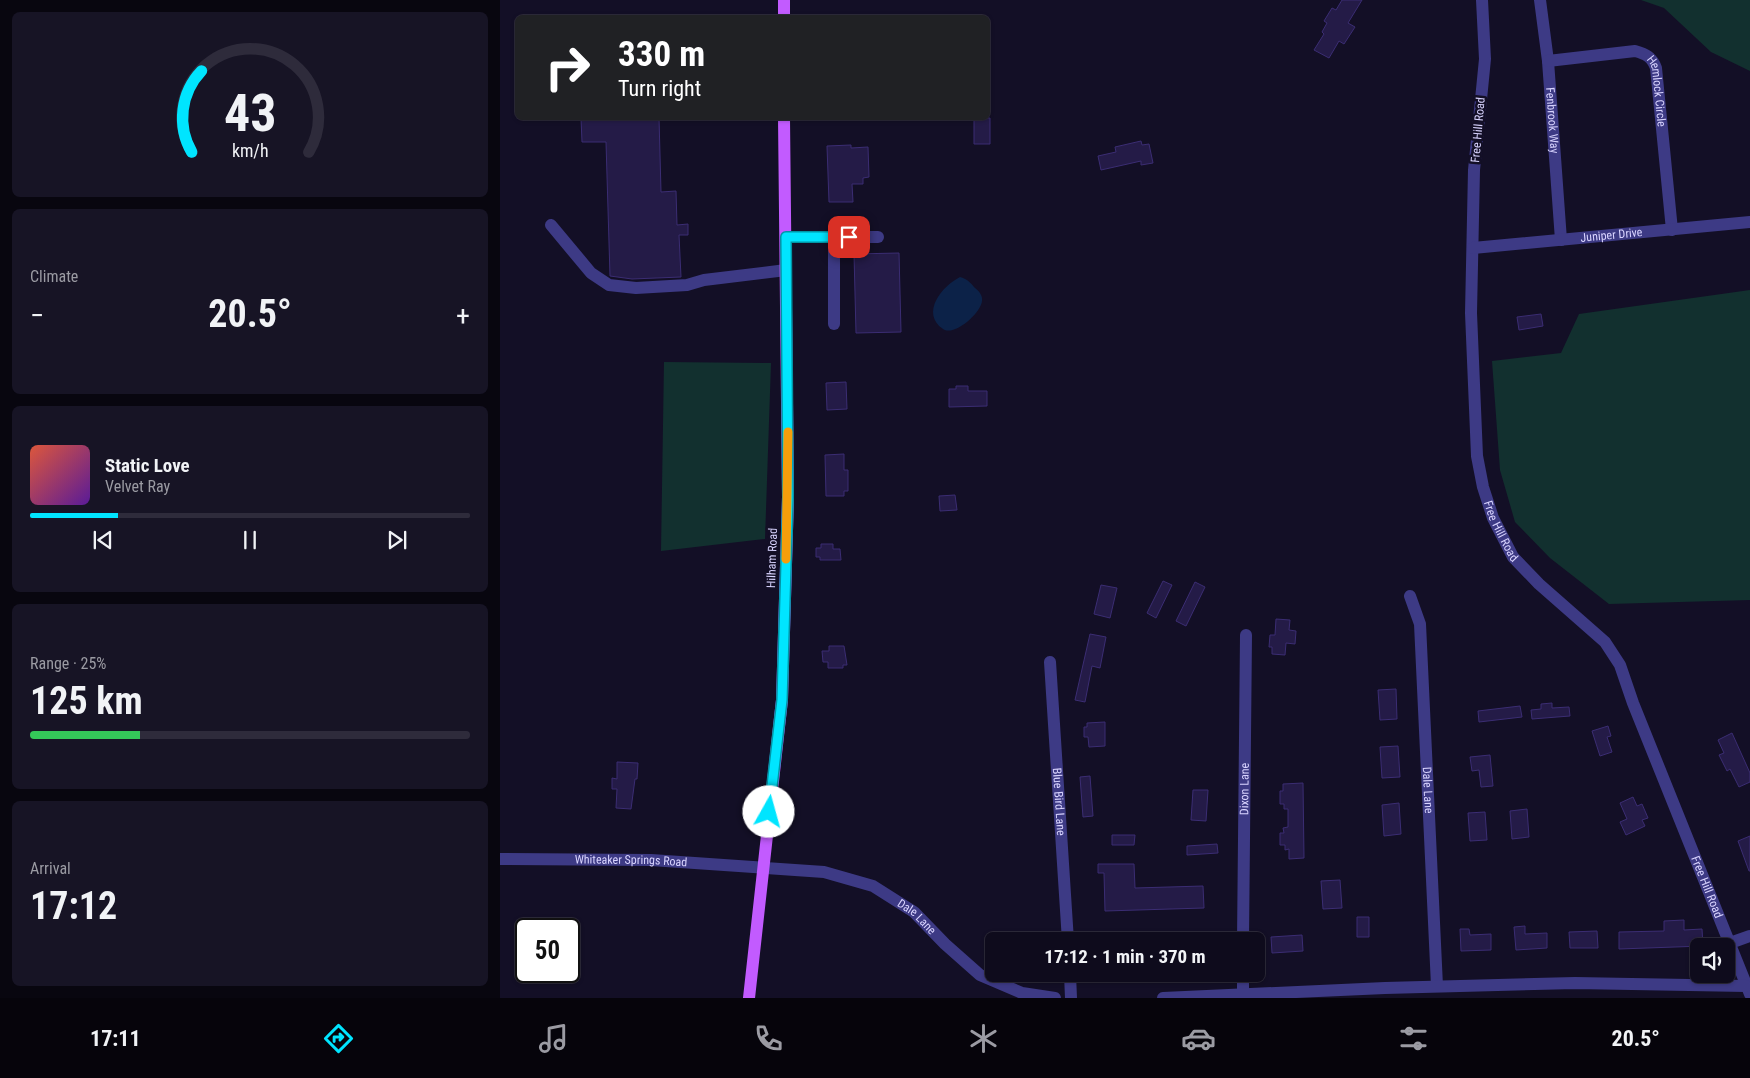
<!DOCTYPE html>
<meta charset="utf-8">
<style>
body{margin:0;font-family:"Roboto Condensed",sans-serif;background:#171425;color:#f1f3f6;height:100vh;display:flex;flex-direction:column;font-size:19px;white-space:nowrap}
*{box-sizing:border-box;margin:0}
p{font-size:16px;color:#9b9ba3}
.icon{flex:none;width:28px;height:28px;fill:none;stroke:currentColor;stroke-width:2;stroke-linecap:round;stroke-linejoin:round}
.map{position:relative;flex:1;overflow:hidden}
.panel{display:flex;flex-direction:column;gap:12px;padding:12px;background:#08060f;width:500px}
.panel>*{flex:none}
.banner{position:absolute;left:15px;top:15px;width:475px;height:105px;border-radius:8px;box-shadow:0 1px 4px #0004,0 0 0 1px #2e2b3b;background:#202124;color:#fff;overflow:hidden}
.fabs{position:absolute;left:1190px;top:938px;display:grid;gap:10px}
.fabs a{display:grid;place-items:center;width:45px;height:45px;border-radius:8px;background:#0e0b1c;box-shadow:0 1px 4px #0004,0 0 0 1px #2e2b3b;font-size:25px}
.speed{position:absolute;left:15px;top:918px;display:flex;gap:10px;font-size:25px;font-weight:700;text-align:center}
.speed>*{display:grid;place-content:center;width:65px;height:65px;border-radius:50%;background:#0e0b1c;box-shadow:0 1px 4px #0004,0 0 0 1px #2e2b3b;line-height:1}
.speed .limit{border:2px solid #111;border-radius:8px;background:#fff;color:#111}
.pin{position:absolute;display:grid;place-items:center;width:42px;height:42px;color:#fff;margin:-21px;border-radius:10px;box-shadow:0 2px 8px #0006}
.me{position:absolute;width:55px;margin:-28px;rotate:7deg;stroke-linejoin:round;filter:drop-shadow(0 0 4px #0008)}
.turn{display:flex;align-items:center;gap:18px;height:105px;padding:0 20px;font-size:22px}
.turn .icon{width:65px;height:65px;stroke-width:2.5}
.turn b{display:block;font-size:35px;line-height:42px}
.big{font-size:38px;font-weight:700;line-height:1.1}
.panel .tile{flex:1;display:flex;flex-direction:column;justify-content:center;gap:8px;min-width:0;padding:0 18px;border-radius:8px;background:#171425}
.panel .dial{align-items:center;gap:0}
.dial svg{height:130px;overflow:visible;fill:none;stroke:#2e2b3b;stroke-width:7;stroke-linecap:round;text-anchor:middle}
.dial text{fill:#f1f3f6;stroke:none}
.song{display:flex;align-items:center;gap:15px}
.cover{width:60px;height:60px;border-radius:8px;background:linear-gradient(135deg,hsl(10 70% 55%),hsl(270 70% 35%))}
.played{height:5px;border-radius:2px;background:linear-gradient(90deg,#00e5ff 20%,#2e2b3b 20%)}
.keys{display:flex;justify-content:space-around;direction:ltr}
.heat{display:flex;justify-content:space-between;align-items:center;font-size:28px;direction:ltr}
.charge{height:8px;border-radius:4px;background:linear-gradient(90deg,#34c759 25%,#2e2b3b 0)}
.trip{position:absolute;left:485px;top:932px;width:280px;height:50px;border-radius:8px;background:#0e0b1c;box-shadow:0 1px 4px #0004,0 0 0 1px #2e2b3b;font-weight:700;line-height:50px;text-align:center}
.tab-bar{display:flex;height:80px;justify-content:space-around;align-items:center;background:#06040b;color:#9b9ba3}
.tab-bar .icon{width:35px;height:35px}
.tab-bar .on{color:#00e5ff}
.tab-bar b{font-size:22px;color:#f1f3f6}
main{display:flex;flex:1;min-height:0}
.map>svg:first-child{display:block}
</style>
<main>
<section class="panel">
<div class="tile dial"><svg viewBox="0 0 100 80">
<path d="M14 69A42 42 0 1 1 86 69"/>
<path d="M14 69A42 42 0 0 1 20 19" stroke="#00e5ff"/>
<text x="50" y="56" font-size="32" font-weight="700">43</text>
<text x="50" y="72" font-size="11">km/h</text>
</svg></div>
<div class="tile"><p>Climate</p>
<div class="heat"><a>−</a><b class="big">20.5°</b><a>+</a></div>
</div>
<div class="tile">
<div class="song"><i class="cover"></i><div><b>Static Love</b><p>Velvet Ray</p></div></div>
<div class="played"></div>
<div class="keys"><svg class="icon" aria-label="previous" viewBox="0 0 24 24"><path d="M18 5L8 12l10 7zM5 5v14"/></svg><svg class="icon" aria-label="pause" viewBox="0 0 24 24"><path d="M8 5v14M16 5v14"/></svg><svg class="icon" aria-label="next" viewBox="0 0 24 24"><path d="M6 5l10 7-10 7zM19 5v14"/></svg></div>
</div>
<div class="tile"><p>Range · 25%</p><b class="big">125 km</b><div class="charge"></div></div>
<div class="tile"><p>Arrival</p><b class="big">17:12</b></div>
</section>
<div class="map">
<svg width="1250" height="998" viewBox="0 0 1250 998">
<rect width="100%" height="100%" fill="#130f26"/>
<path fill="#12302f" d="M1141 0H1250V71L1211 52 1164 8Z
M1250 290V600L1109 604 1050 558 1015 522 1000 470 992 361 1061 353 1079 314Z
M164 362 271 363 265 539 161 551Z"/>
<path fill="#0c2248" d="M460 277C467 279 470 282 475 288 479 291 483 296 482 301 481 313 454 337 443 329 420 313 442 286 460 277Z"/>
<path fill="#241b47" stroke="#3b2d73" d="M842 0H862L848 23 855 27 844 44 839 41 829 58 814 50 824 34 822 32 827 23 824 21 832 8 836 10Z
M81 118H159L161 192 176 191 177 225 188 224V235H179L181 277 132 279 110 276 106 142H82Z
M474 118H490V144H474Z
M641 141 642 145 649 144 653 163 641 165V161L601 170 598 156 616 152 615 147Z
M351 145V148L368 147 369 177 363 178V184H352L353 202H329L327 146Z
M399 253 401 332 356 333 354 254Z
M1041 314 1043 326 1019 330 1017 317Z
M346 382 347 409 327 410 326 383Z
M456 386H468V391H487V406L449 407V389H456Z
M344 454V470H348V491H344V496H326L325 455Z
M455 495 457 510 440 511 439 496Z
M321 544H333V549H340L341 560H320V557H316V548H321Z
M663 581 672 585 656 618 647 613Z
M695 582 705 587 686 626 676 621Z
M601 585 617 588 610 618 594 614Z
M776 619 790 620 789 630 796 631 795 644 786 643 785 655 772 654V647H769L770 635H775Z
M590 634 606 637 600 668 592 666 585 702 575 700Z
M329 646H344L347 665H343V668H328V662H323L322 651H329Z
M896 689 897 719 880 720 878 690Z
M1052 703V708L1069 707 1070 716 1032 719 1031 710 1041 709V704Z
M1020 706 1022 717 979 722 978 711Z
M605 722V746L589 747 588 737H584V727H587V723Z
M1108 726 1111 736 1107 737 1112 752 1100 756 1092 731Z
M1232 733 1250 773V782L1239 787 1230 769 1227 771 1219 755 1224 753 1218 740Z
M898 746 900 777 882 778 880 747Z
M990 755 993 786 981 787 979 770 972 771 970 757Z
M117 762 138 763 137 779H135L131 809 116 808 117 789H112V778L117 779Z
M590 776 593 816 583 817 580 777Z
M803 783 804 858 789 859V849L785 850V845H780V833H784L783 828 788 827V809H784V804H780V791H783V784Z
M693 790H708L706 821 691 820Z
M1133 797 1137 806 1142 804 1148 818 1142 820 1145 826 1126 835 1120 822 1127 819 1120 803Z
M899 803 901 834 884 836 882 805Z
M1027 809 1029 837 1012 839 1010 811Z
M985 812 987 840 970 841 968 813Z
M612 835H635L634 845H612Z
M1250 836V871H1249L1238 841Z
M717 844 718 853 687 855V846Z
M598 864H634L635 888 703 886 704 908 605 911 604 873H598Z
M840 880 842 908 823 909 821 881Z
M857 917H869V937H857Z
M1184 920V930L1202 929 1203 946 1119 949V932L1164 931V921Z
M1025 926V934L1047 933V948L1016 950 1014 927Z
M960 929H969L970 935 991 934V950L961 951Z
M1097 931 1098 948H1070L1069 932Z
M802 935 803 951 772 953 771 937Z"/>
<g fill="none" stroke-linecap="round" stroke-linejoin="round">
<g stroke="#3d3a85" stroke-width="12">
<path id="s1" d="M982 0 985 59 974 170 971 313 977 456 983 487 993 518 1013 557 1039 584 1105 642 1120 665 1133 703 1250 994"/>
<path id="s2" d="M1040 0 1048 61 1061 240"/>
<path id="s3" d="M1048 61 1135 51C1146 54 1152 57 1156 68L1172 230"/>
<path d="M51 225 91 273 109 285 136 288 187 285 204 280 286 270"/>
<path d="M286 237H378"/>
<path id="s4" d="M973 248 1250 222"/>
<path d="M334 324V237"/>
<path id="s5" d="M910 596 920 624 937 986"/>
<path id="s6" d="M550 662 568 941"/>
<path id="s7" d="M0 859 151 860 324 872 373 886 414 912 445 944 480 975 522 993 555 998"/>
<path id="s8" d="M743 941 746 635"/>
<path d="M1230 943 1250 936"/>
<path d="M570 974 571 998"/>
<path d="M743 993V974"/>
<path d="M663 998 885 988 1075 983 1246 986"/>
</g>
<path stroke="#c25bff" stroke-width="12" d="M284 18V0
M249 998 282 700 288 497 284 118"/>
</g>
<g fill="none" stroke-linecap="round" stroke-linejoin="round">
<defs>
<path id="route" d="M269 812 282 700 288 497 286 237H349"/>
</defs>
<use href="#route" stroke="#0095a6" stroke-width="12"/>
<use href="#route" stroke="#00e5ff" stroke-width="9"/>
<path stroke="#f59e0b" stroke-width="9" d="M286 559 288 432"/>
</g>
<g text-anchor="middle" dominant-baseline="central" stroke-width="5" stroke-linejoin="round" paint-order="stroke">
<g font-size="12" fill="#d9d4ff" stroke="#130f26">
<text stroke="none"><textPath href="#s3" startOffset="139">Hemlock Circle</textPath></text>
<text stroke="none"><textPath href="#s2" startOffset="121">Fenbrook Way</textPath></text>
<text transform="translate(978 130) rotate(-85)">Free Hill Road</text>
<text stroke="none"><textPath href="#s4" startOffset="139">Juniper Drive</textPath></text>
<text stroke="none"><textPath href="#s1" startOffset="536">Free Hill Road</textPath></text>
<text transform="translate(272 558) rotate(-88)">Hilham Road</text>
<text stroke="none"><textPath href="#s8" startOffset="152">Dixon Lane</textPath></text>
<text stroke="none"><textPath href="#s5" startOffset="196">Dale Lane</textPath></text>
<text stroke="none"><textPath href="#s6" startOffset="140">Blue Bird Lane</textPath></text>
<text stroke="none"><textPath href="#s7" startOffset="131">Whiteaker Springs Road</textPath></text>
<text stroke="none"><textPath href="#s1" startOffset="956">Free Hill Road</textPath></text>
<text stroke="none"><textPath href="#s7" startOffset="429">Dale Lane</textPath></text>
</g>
</g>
</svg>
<div class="fabs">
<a><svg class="icon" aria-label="sound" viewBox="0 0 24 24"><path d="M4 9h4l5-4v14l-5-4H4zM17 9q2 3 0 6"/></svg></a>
</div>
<div class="speed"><div class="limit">50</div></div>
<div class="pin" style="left:349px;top:237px;background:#d93025"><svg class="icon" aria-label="arrive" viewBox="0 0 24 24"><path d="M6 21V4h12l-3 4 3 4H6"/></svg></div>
<svg class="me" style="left:269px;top:812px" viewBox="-20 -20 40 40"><circle r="19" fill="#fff"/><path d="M0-13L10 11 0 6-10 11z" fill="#00e5ff"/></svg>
<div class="trip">17:12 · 1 min · 370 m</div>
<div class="banner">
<div class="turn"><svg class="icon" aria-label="right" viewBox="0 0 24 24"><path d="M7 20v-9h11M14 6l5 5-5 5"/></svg><div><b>330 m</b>Turn right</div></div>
</div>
</div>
</main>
<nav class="tab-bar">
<b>17:11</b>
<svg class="icon on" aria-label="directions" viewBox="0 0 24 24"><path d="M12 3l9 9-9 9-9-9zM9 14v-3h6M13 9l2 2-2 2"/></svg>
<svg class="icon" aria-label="music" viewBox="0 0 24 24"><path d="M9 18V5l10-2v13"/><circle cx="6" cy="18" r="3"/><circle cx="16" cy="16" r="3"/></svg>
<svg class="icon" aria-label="phone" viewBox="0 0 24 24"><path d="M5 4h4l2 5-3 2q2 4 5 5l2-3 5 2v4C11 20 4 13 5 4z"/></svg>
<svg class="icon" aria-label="climate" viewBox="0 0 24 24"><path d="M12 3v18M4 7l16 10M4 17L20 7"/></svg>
<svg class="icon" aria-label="car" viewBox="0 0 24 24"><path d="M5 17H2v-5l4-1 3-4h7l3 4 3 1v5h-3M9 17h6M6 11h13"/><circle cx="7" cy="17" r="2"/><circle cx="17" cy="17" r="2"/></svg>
<svg class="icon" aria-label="filters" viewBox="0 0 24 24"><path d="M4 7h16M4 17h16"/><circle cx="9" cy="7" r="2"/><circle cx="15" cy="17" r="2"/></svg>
<b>20.5°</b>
</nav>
